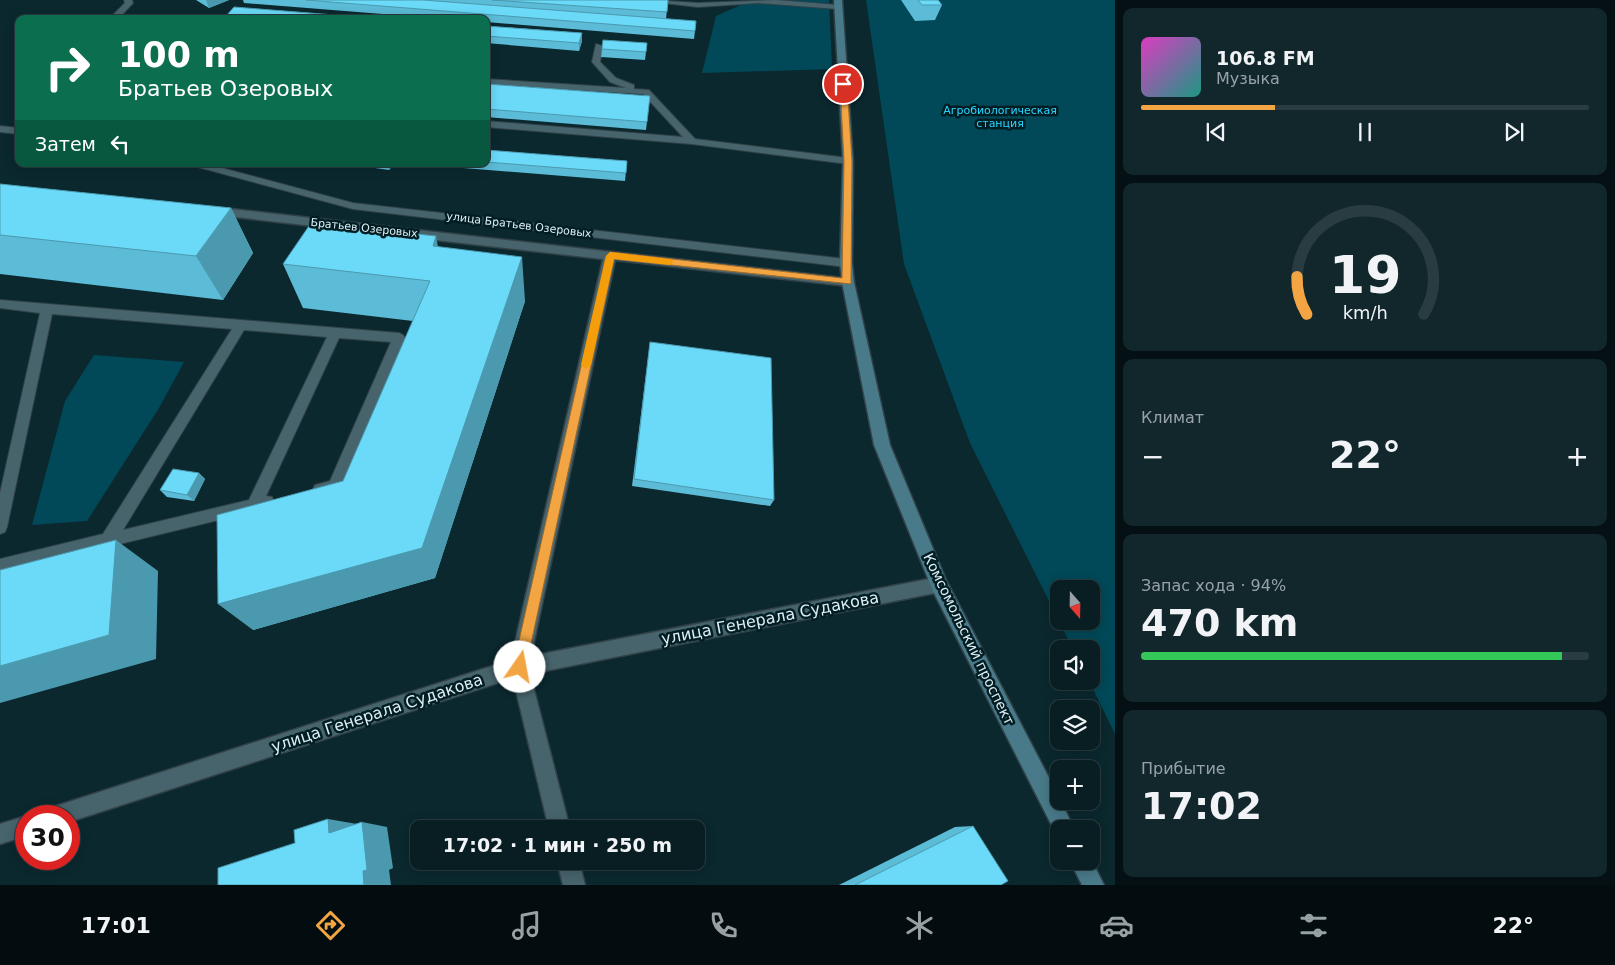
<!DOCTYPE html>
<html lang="ru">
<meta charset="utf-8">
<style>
body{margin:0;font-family:"DejaVu Sans",sans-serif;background:#11272b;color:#f1f3f6;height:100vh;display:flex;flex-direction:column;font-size:19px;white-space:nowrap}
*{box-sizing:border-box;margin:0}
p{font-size:16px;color:#98a2a6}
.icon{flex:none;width:28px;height:28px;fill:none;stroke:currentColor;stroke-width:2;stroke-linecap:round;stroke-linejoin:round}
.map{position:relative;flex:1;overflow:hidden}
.sheet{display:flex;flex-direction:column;gap:8px;padding:8px;background:#041013;width:500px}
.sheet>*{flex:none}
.guide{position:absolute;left:15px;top:15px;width:475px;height:152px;border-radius:10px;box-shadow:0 2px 12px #0003,0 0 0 1px #293c41;background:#0b6e4f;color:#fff;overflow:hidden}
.needle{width:32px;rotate:160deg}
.controls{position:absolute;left:1050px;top:580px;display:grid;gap:10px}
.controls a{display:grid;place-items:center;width:50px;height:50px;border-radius:10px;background:#081e23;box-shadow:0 2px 12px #0003,0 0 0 1px #293c41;font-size:25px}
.speed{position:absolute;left:15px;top:805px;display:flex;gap:10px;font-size:25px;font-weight:700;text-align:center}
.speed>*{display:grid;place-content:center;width:65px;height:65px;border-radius:50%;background:#081e23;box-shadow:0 2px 12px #0003,0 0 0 1px #293c41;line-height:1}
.speed .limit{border:8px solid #d22;background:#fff;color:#111}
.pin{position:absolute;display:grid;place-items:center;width:42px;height:42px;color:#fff;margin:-21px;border:2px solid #fff;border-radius:50%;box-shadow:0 1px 5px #0007}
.me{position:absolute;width:55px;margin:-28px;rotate:12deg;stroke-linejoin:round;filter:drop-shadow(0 0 4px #0008)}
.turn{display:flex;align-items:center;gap:18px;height:105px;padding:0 20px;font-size:22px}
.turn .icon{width:65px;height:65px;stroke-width:2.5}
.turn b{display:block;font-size:35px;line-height:42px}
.then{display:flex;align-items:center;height:48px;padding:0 20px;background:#0003;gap:10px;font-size:19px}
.big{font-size:38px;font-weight:700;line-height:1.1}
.sheet .widget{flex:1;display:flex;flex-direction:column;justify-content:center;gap:8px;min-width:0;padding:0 18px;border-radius:10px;background:#11272b}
.sheet .dial{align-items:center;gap:0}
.dial svg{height:130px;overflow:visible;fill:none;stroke:#293c41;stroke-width:7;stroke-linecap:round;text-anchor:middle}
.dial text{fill:#f1f3f6;stroke:none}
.song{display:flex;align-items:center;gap:15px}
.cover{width:60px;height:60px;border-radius:8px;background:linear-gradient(135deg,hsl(310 70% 55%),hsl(170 70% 35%))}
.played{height:5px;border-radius:2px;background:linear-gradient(90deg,#f2a542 30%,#293c41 30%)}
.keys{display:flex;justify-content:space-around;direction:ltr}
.heat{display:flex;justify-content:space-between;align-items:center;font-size:28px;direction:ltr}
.charge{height:8px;border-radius:4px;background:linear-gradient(90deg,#34c759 94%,#293c41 0)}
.trip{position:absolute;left:410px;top:820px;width:295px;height:50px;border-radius:10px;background:#081e23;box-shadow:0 2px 12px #0003,0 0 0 1px #293c41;font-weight:700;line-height:50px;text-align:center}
.dock{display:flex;height:80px;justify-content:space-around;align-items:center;background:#030c0e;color:#98a2a6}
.dock .icon{width:35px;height:35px}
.dock .on{color:#f2a542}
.dock b{font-size:22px;color:#f1f3f6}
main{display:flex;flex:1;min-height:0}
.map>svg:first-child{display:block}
</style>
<main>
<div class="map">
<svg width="1115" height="885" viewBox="0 0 1115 885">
<rect width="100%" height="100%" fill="#0b282f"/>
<path fill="#014958" d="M752 0H829L832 69 702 73 716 16Z
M866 0H1115V734L1089 681H1091V649H1073L1059 621H1091V589H1059V621L970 443 904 264Z
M94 355 184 362 159 408 87 521 32 525 65 401Z"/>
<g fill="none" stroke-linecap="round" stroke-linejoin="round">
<defs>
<path id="lane" d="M124 0H132L133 3 118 19H109L125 3Z
M651 0 698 3 776 0 838 5 842 7 838 9 759 3 698 7 655 2Z
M596 44 603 46 600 62 616 78 634 85V89L649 90 695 139 848 158 853 161 848 164 692 144 486 127V121L683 137 643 94 486 85V79L626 88 610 82 592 62Z
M0 126 19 128V134L0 132Z
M192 164H207L353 203 846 259 852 263 846 267 353 209 194 166Z
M0 300 399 333 403 335 405 338 340 490 320 495 315 493 313 489 315 485 330 481 391 342 339 338 266 496 272 497 274 502 272 507 0 573V559L103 534 232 329 52 314 7 527 5 532 0 534V493L40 313 0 308ZM244 330 327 337 249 500 123 530Z"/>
<path id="street" d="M213 207 852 279 854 282 848 286 615 260 531 656 939 577 945 579 948 585 945 591 530 674 570 829H549L513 678 69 822V816H46L49 809 56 806 511 660 603 259 209 214 207 211 209 208Z
M26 816V836L0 844V824Z
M557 861H579L585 885H563Z"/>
<path id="secondary" d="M834 0H842L853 161 852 263 854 282 890 445 946 580 1059 797V801H1061L1074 829H1059V837L1057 836 933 591 874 445 842 282 840 263 843 161Z
M1091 859 1104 885H1082L1070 861H1091Z"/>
</defs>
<use href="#lane" stroke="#314147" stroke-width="2"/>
<use href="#street" stroke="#314147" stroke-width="3"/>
<use href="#secondary" stroke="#314147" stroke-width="3"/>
<use href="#lane" fill="#47646d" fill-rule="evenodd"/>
<use href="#street" fill="#47646d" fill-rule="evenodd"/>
<use href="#secondary" fill="#497a89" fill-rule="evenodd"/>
</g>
<path fill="#5cbbd6" d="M196 0H229L209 8Z
M243 0H668L666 19 695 31 694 39 486 22V19H445L244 3Z
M901 0H938L942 5 935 20 915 21Z
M226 16 385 19H227Z
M486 26 582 33V41L579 51 486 43Z
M647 43 645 60 601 57 602 49Z
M486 84 650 96 646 130 486 117Z
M486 150 627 161 625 181 463 168V164H486Z
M347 164H394L389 170Z
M0 184 231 208 253 253 223 300 0 274Z
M438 247 525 301 435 578 253 630 343 481 413 321 303 308 283 264Z
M650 342 774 500 770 506 632 486Z
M199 473 205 479 194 501 167 497 160 490Z
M973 826 1001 885H839L955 827Z"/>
<path fill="#4b99ae" d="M206 0H229L209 8Z
M582 33V41L579 51V43Z
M388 164H394L389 170Z
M231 208 253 253 223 300 196 256Z
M436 236 444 280 433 246Z
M522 257 525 301 435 578 253 630 218 604 422 548Z
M199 473 205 479 194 501 187 495Z
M116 540 158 571 156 659 0 703V666Z
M328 819 357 824 329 833Z
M362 822 387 827 393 868 389 870 391 885H364L363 871Z"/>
<path fill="#6bdaf9" stroke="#4b99ae" d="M306 0H423L696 21 695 31Z
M492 0H668L667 12Z
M918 0H938L942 5H922Z
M234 7 385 19H263L226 16Z
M486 26 582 33 579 43 486 36Z
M603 40 647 43 646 52 602 49Z
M486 84 650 96 647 122 486 109Z
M486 150 627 161 626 173 486 162Z
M0 184 231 208 196 256 0 235Z
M311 223 436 236 433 246 522 257 422 548 218 604 217 515 343 481 430 281 283 264Z
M650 342 771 358 774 500 634 479Z
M173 469 199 473 187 495 160 490Z
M116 540 109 635 0 666V570Z
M328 819 329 833 362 822 367 870 363 871 364 885H218V868L295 843 294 830Z
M973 826 1008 881 1001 885H855Z"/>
<path fill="#f2a542" stroke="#9d6b2b" d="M843 82 847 84 852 161 851 284 614 259 526 667 524 672 520 674 515 672 513 667 606 256 610 252 842 278 844 161 840 84Z"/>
<path fill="#f59e0b" d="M610 252 670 259 674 262 670 265 614 259 591 365 586 369 581 365 606 256Z"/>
<g text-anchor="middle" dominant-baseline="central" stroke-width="5" stroke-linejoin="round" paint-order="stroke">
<g font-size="11" fill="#27d5fd" stroke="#021e25">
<text x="1000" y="110">Агробиологическая<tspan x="1000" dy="13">станция</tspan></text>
</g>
<g font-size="11" fill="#deeef3" stroke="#021e25">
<text transform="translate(519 225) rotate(7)">улица Братьев Озеровых</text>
<text transform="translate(364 228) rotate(6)">Братьев Озеровых</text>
</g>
<g font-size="14" fill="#deeef3" stroke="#021e25">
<text transform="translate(969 639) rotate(64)">Комсомольский проспект</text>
</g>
<g font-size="16" fill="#deeef3" stroke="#021e25">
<text transform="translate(770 618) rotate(-11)">улица Генерала Судакова</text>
<text transform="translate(377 713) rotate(-18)">улица Генерала Судакова</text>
</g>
</g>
</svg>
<div class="controls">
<a><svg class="needle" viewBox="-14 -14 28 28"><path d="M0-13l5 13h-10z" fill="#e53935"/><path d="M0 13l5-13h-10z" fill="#98a2a6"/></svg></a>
<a><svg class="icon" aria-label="sound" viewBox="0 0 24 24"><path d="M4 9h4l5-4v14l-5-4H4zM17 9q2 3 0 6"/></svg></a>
<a><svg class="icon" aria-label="layers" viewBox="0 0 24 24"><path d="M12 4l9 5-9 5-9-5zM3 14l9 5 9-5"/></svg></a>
<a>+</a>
<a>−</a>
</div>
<div class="speed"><div class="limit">30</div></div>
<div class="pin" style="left:843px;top:84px;background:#d93025"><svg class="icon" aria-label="arrive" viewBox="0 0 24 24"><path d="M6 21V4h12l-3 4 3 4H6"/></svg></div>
<svg class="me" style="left:520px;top:667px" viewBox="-20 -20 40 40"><circle r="19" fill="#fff"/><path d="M0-13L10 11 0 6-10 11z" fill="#f2a542"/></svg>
<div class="trip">17:02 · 1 мин · 250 m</div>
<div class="guide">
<div class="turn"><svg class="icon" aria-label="right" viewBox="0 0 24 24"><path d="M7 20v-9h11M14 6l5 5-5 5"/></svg><div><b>100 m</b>Братьев Озеровых</div></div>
<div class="then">Затем<svg class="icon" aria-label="left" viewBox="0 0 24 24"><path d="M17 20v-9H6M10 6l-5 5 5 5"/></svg></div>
</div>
</div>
<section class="sheet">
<div class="widget">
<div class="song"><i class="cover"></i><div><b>106.8 FM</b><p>Музыка</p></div></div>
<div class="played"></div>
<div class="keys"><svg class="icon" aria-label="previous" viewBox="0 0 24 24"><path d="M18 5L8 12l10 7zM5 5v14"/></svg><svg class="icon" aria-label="pause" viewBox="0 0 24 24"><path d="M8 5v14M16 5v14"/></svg><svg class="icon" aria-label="next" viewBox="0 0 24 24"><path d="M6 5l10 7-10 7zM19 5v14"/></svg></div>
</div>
<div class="widget dial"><svg viewBox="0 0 100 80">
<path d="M14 69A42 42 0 1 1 86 69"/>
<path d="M14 69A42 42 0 0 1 8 46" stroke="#f2a542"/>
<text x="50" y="56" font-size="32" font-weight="700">19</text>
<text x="50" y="72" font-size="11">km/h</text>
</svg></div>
<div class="widget"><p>Климат</p>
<div class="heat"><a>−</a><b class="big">22°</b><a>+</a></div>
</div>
<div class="widget"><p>Запас хода · 94%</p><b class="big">470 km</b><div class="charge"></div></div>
<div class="widget"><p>Прибытие</p><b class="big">17:02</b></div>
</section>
</main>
<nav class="dock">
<b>17:01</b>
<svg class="icon on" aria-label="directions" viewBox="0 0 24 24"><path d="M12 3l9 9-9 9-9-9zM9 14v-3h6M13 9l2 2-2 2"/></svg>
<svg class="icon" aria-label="music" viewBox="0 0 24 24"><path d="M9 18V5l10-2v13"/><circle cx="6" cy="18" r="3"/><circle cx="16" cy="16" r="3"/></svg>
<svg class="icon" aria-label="phone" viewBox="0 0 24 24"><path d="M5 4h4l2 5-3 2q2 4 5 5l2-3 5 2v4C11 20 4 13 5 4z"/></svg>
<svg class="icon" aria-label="climate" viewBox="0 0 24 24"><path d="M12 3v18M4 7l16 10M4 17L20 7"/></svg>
<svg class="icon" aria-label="car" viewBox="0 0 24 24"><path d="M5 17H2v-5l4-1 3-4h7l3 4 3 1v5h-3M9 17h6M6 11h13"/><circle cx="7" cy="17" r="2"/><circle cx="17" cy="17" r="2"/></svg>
<svg class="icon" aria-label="filters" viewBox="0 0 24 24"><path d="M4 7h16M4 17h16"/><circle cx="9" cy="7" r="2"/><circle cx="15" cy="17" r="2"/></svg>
<b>22°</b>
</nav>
